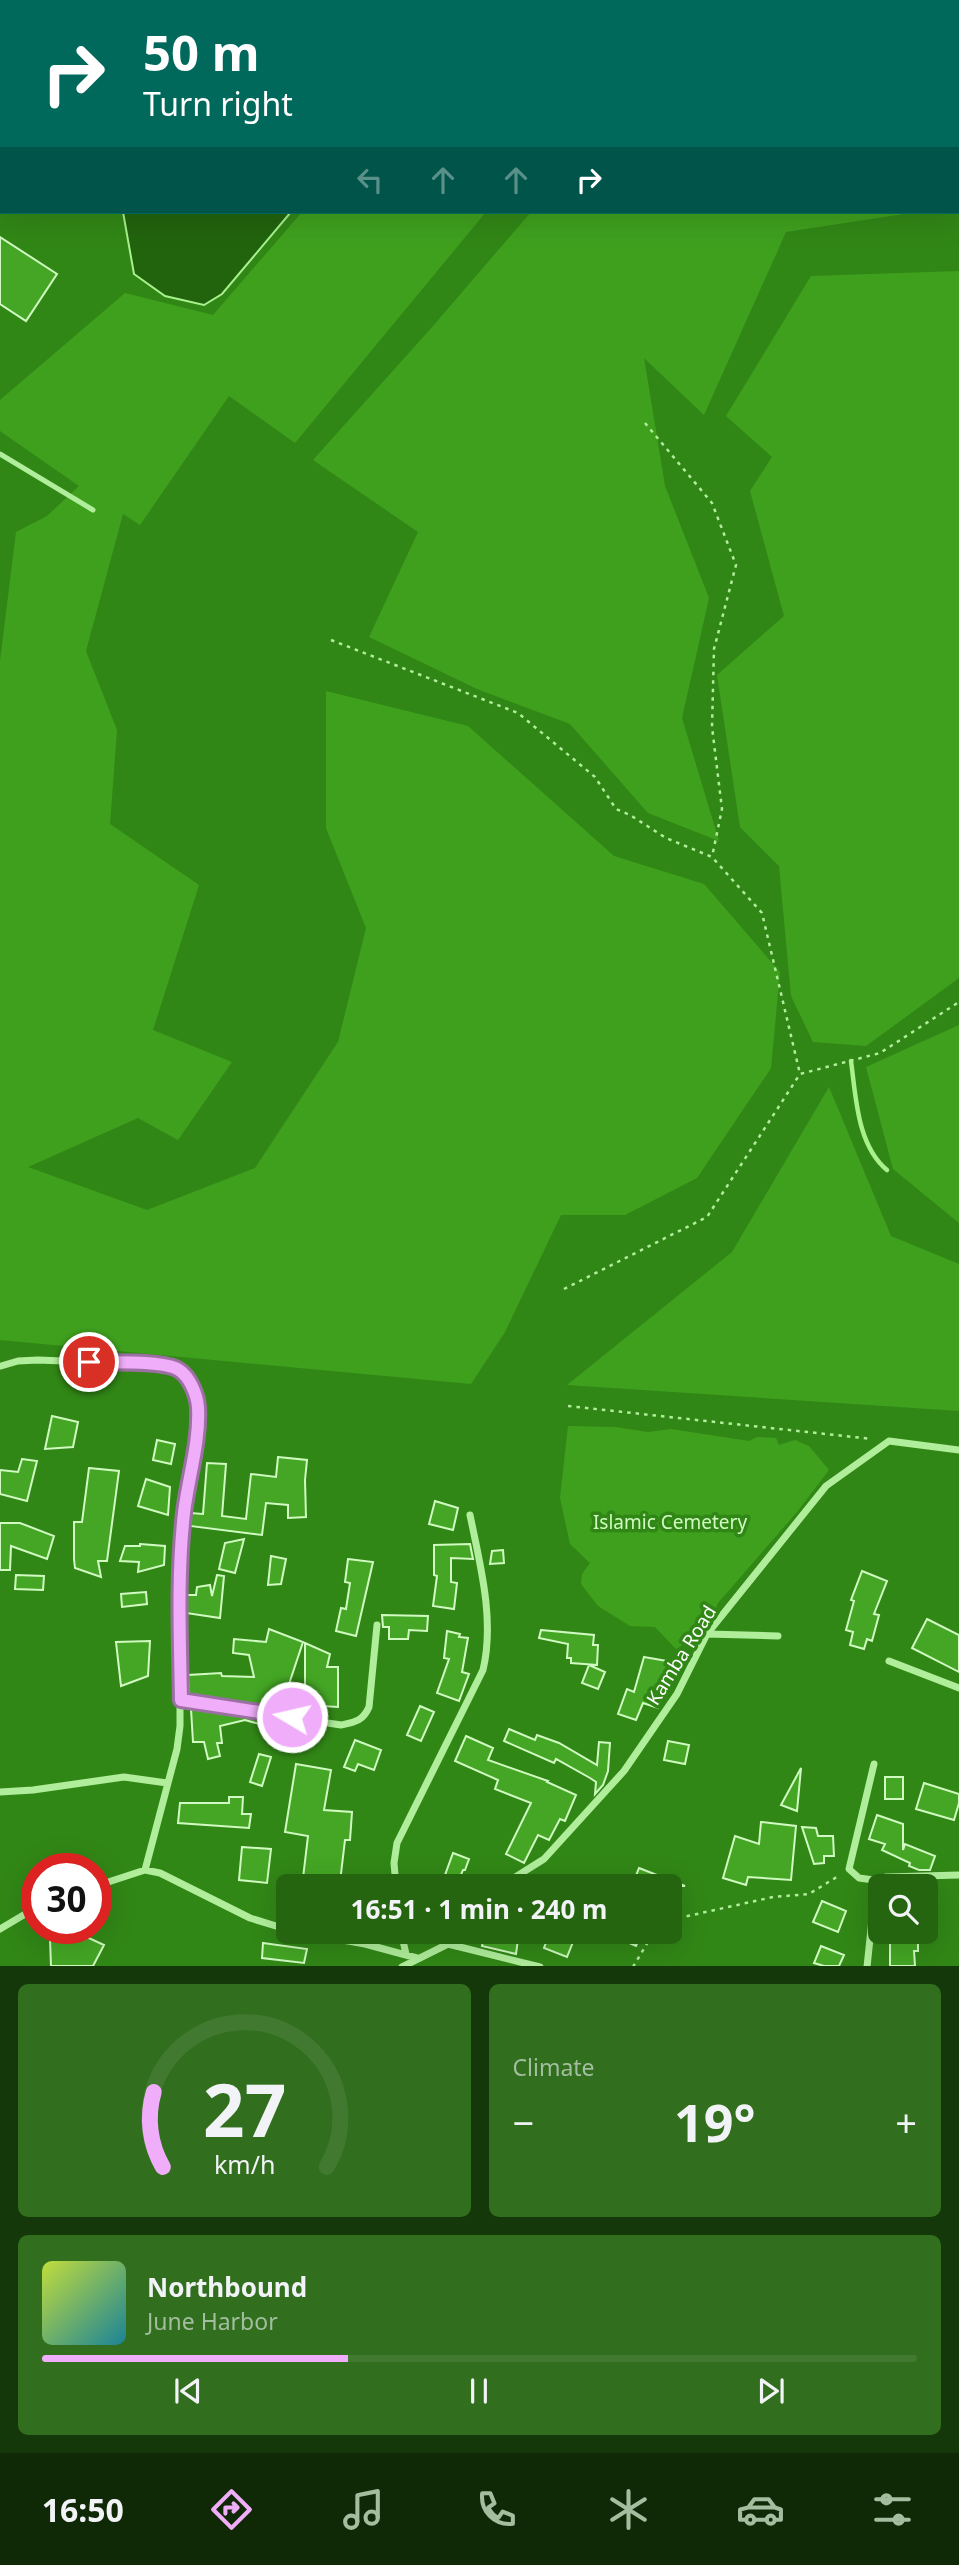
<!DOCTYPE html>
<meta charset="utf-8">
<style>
body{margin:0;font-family:"Noto Sans",sans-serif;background:#316e1e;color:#f1f3f6;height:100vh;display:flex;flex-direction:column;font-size:26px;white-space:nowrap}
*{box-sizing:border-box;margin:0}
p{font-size:23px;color:#a3bd9f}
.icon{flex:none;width:38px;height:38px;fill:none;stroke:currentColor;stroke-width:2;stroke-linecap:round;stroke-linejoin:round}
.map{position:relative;height:1966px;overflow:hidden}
.side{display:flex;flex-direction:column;gap:18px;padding:18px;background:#143809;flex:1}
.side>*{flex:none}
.banner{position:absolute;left:0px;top:0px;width:959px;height:214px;box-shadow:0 7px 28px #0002;background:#00695c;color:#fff;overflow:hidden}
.tools{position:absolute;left:868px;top:1874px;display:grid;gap:14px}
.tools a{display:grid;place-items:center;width:70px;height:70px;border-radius:10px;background:#256510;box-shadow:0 7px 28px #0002;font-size:35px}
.speed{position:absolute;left:21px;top:1853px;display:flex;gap:14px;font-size:35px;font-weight:700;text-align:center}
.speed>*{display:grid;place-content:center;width:91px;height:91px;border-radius:50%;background:#256510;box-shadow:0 7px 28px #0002;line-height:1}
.speed .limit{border:10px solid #d22;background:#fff;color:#111}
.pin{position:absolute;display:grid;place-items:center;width:60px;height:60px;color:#fff;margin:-30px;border:4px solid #fff;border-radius:50%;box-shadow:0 2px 7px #0007}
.me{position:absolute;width:77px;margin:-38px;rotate:279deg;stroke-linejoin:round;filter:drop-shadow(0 0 5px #0008)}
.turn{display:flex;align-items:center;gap:24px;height:147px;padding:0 28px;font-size:32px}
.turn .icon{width:91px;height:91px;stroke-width:2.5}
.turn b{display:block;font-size:49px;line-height:60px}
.lanes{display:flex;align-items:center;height:66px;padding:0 28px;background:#0003;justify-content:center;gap:35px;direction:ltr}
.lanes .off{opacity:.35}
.big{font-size:52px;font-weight:700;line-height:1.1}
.side .tile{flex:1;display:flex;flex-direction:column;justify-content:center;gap:10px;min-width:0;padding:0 24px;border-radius:10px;background:#316e1e}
.side .dial{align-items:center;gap:0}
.dial svg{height:182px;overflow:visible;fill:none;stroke:#427930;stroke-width:7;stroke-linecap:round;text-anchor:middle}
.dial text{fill:#f1f3f6;stroke:none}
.song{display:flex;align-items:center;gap:21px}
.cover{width:84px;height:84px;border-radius:10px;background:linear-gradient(135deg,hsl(70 70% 55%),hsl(190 70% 35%))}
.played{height:7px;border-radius:4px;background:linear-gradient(90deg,#f0adfa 35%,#427930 35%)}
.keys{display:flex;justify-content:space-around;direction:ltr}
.heat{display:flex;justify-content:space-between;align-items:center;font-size:38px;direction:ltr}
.side .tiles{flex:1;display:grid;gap:18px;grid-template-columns:1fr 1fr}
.tile:last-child{grid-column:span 2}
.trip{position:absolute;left:276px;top:1874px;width:406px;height:70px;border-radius:10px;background:#256510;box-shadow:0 7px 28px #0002;font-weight:700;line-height:70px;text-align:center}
.dock{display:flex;height:112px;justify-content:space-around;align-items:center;background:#0f2806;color:#a3bd9f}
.dock .icon{width:49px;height:49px}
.dock .selected{color:#f0adfa}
.dock b{font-size:32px;color:#f1f3f6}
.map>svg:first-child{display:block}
</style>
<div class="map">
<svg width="959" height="1967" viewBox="0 0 959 1967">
<rect width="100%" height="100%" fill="#318716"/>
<path fill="#3fa01e" d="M397 0H628L629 2H397Z
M892 0H959V187L957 188V2Z
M302 212H486L295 443 229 396 140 525 123 514 86 651 117 730 110 824 199 885 153 1030 232 1062 178 1140 138 1118 28 1167 147 1210 255 1168 338 1042 366 928 326 828V691L468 726 614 856 704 884 780 972 771 1068 697 1178 625 1215H561L505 1332 471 1384 0 1340V661L16 532 47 516 79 486 0 431V400L125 293 213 315Z
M531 212H917L786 232 704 415 644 358 665 486 709 598 682 718 719 841 648 813 570 724 477 689 369 637 418 532 313 460 433 326Z
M959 271V978L866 1046 813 1042 791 996 779 866 740 827 717 675 784 616 750 491 772 457 726 416 811 276Z
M959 1025V1223L893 1169 866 1067Z
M829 1087 891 1236 959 1264V1411L567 1385 732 1252Z
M568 1426 615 1427 648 1432 671 1429 749 1441 757 1437 776 1438 779 1445 795 1440 809 1446 829 1470 797 1512 718 1603 707 1630 676 1649 655 1627 630 1626 598 1606 581 1584 582 1574 590 1563 570 1544 560 1498Z"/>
<path fill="#22640e" stroke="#a8f18d" stroke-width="2" d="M123 212H291L222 294 204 305 165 296 134 274Z"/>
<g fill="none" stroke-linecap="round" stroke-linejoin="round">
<path stroke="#a8f18d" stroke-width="4.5" d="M851 1061C856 1097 857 1145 887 1170"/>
</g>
<path fill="#44a624" stroke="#d0fac1" stroke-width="2" d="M0 237 57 274 26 321 0 304Z
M52 1416 78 1422 73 1447 45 1449Z
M157 1440 175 1444 171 1464 153 1460Z
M278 1457 307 1460 305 1480 306 1517 288 1518V1505L266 1503 262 1535 190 1526 191 1513 203 1514 207 1463 226 1464 222 1516 246 1519 251 1474 276 1477Z
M22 1459 37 1461 27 1501 0 1494V1470L18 1472Z
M89 1468 119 1471 107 1561H98L101 1577 75 1568 74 1559V1522H82Z
M146 1479 170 1487 168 1515 138 1506Z
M435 1501 458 1508 453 1530 429 1524Z
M0 1523H20L54 1536 47 1559 11 1546 10 1570H0Z
M244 1539 235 1573 219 1569 225 1543Z
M140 1544 165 1546 164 1565 138 1572 139 1562 120 1561 125 1546H140Z
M470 1544 473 1559 451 1558V1582L457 1583 454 1609 433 1606 437 1576 434 1575V1545Z
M503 1550 504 1563 490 1564 492 1551Z
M271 1556 286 1559 281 1584 268 1585Z
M348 1559 373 1562 356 1636 336 1631 341 1608 346 1609 350 1583 345 1582Z
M862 1571 887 1581 874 1614 879 1615 872 1641 867 1639 864 1649 850 1645 853 1632 846 1630 854 1601 851 1600Z
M16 1575 44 1576 43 1590 15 1589Z
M217 1575 224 1576 220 1618 186 1613 187 1595H196L197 1587 210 1585 212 1596Z
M146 1592 147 1604 122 1607 121 1594Z
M382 1615 428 1616 427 1631 409 1630 408 1639H389V1627H383Z
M927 1619 959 1635V1672L912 1648Z
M269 1629 303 1642 281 1708 189 1696 188 1675 221 1673 222 1676 254 1677 249 1655 233 1653 234 1639 266 1642Z
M541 1630 594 1635 593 1645H598L597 1665 571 1663V1658H567L568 1644 539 1638Z
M447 1631 460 1634 459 1637 468 1638 462 1672 469 1674 459 1701 437 1693 449 1659 444 1658Z
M150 1641 148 1676 121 1686 116 1642Z
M305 1643 330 1654 327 1667H338V1707L305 1705Z
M644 1657 673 1662 658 1708 643 1703 636 1720 618 1714 627 1689 634 1692Z
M589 1665 605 1672 598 1689 582 1683Z
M420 1706 434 1712 421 1741 407 1735Z
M191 1709 267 1720 266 1726 245 1720 220 1726 222 1743H217L220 1756 208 1759 204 1742H193Z
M509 1729 535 1740 537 1735 559 1743 597 1765 599 1742 610 1743 608 1771 603 1785 595 1794 596 1782 590 1778 556 1759 554 1763 504 1741Z
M466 1736 493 1748 488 1760 548 1781 547 1782 576 1795 565 1821 560 1819 549 1840 538 1835 524 1863 506 1854 531 1803 495 1789 498 1780 455 1761Z
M355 1740 381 1750 374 1770 358 1764 355 1771 344 1767Z
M668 1741 689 1745 685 1764 664 1760Z
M259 1754 271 1757 262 1786 250 1782Z
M296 1764 331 1770 324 1810 352 1812 350 1840H345L340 1882 303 1878 308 1836 285 1832Z
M801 1768 797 1811 781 1805Z
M885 1777H903V1799H885Z
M924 1783 959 1794V1803L954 1820 916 1809Z
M229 1797H243L242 1814H251L249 1828 178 1823 180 1803H229Z
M877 1815 903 1824V1850L905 1844 935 1856 930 1870H919L909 1866 910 1863 882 1850 885 1844 869 1839Z
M761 1822 796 1826 791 1880 748 1877 746 1885 723 1878 735 1836 759 1844Z
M802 1827 816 1828 818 1836H833L834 1856H824V1863L814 1864Z
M242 1847 271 1849 267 1883 239 1880Z
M453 1853 469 1859 465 1870H463L456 1886H441Z
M639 1868 685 1886H632Z
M822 1901 846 1911 838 1932 813 1922Z
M484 1932H519L516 1954 482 1946Z
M550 1932H577L567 1957 544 1948Z
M604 1932H642L636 1946Z
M890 1932H918V1951H914L915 1966H890Z
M78 1933 104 1945 93 1966H51L50 1939Z
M263 1943 307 1949 304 1963 262 1958Z
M821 1946 844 1955 839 1966H824L814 1963Z"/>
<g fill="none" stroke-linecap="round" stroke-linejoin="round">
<path stroke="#b0ee9b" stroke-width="2.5" stroke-dasharray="3.5 5" stroke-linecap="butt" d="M645 423 712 503 736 565 714 649 712 727 722 809 712 857
M331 640 518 713 595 777 616 809 630 815 666 838 712 857 762 913 800 1074
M564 1289 707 1217 800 1074 880 1053 959 1002
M568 1406 872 1439
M670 1920 773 1897 809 1894 840 1875
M633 1967 654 1932"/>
<path stroke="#b0ee9b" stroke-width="5" d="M0 90 2 89
M0 206 2 203
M0 454 93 510"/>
<path stroke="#b0ee9b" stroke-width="7" d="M93 2 95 0
M0 121 2 118
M1 1366 18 1361 38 1360 165 1365 180 1371 192 1387 197 1404 198 1429 184 1515 180 1620V1726L177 1749 145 1870
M707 1634 778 1636
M889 1661 959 1688
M181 1701 341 1725C355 1722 363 1721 369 1707L377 1625
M874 1764 849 1869 859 1878 881 1881
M0 1792 33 1790 124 1777 167 1783
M96 1886 145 1870 160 1873 250 1918 289 1930
M396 1886 394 1863 397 1843 483 1670C495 1620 480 1564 470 1515
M501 1886 544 1859 624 1771 677 1694 707 1634 826 1486 889 1441 959 1450
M0 1929 37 1907
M298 1932 365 1944 417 1958
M401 1932 406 1954
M448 1944 540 1967
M402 1967 448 1944 458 1932
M867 1967 875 1891 886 1877 959 1875"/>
</g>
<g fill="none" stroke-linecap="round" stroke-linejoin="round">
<defs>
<path id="route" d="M89 1362C109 1363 164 1360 179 1370 190 1377 197 1395 198 1407 200 1443 188 1478 184 1513 177 1575 180 1639 181 1700L292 1717"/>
</defs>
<use href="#route" stroke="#9c70a2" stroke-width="18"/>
<use href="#route" stroke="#f0adfa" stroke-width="12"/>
</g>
<g text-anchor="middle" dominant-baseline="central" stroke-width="7" stroke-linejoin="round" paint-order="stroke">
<g font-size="19" fill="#d0fac1" stroke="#318716">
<text x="670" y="1522">Islamic Cemetery</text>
</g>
<g font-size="19" fill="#fff" stroke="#318716">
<text transform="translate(681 1655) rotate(-58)">Kamba Road</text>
</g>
</g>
</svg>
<div class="tools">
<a><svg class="icon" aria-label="search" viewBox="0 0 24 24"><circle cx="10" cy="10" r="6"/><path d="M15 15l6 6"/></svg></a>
</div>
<div class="speed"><div class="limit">30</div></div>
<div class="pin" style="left:89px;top:1362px;background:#d93025"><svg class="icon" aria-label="arrive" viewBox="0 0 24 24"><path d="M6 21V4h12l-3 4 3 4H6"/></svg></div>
<svg class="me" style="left:292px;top:1717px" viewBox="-20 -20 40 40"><circle r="17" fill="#f0adfa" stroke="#fff" stroke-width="3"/><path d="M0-11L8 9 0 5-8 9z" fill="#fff"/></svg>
<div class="trip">16:51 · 1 min · 240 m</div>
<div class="banner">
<div class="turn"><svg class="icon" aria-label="right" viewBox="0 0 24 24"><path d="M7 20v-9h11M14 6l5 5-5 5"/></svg><div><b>50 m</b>Turn right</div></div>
<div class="lanes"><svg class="icon off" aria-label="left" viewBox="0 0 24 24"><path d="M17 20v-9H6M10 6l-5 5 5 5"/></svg><svg class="icon off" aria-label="ahead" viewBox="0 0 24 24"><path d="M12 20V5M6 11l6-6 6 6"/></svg><svg class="icon off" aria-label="ahead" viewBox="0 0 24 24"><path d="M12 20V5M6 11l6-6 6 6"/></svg><svg class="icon" aria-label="right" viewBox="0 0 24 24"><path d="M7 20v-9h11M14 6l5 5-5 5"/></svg></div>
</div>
</div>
<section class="side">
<div class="tiles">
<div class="tile dial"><svg viewBox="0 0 100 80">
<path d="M14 69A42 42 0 1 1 86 69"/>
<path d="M14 69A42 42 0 0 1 10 36" stroke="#f0adfa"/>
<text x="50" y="56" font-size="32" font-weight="700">27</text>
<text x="50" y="72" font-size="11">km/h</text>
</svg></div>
<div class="tile"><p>Climate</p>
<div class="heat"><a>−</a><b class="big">19°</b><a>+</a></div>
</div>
<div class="tile">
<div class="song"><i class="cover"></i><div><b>Northbound</b><p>June Harbor</p></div></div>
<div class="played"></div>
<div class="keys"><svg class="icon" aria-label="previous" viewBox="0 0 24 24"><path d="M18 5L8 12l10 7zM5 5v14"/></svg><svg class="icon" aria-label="pause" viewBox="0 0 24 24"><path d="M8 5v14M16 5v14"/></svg><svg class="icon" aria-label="next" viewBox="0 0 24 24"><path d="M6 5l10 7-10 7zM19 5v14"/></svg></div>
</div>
</div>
</section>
<nav class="dock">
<b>16:50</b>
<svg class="icon selected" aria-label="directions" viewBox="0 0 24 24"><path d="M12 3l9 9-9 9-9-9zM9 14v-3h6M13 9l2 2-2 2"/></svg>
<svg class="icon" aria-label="music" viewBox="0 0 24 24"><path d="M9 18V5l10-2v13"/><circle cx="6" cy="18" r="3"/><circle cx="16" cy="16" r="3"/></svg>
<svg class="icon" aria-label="phone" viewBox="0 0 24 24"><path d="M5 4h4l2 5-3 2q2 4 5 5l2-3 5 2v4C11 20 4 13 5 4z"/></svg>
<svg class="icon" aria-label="climate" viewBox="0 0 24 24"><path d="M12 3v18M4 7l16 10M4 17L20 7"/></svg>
<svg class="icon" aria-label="car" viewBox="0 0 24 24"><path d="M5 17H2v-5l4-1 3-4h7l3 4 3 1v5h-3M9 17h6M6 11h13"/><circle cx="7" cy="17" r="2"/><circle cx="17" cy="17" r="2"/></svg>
<svg class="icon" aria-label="filters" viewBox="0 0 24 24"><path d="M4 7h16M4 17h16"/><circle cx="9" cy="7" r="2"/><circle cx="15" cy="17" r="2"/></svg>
</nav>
